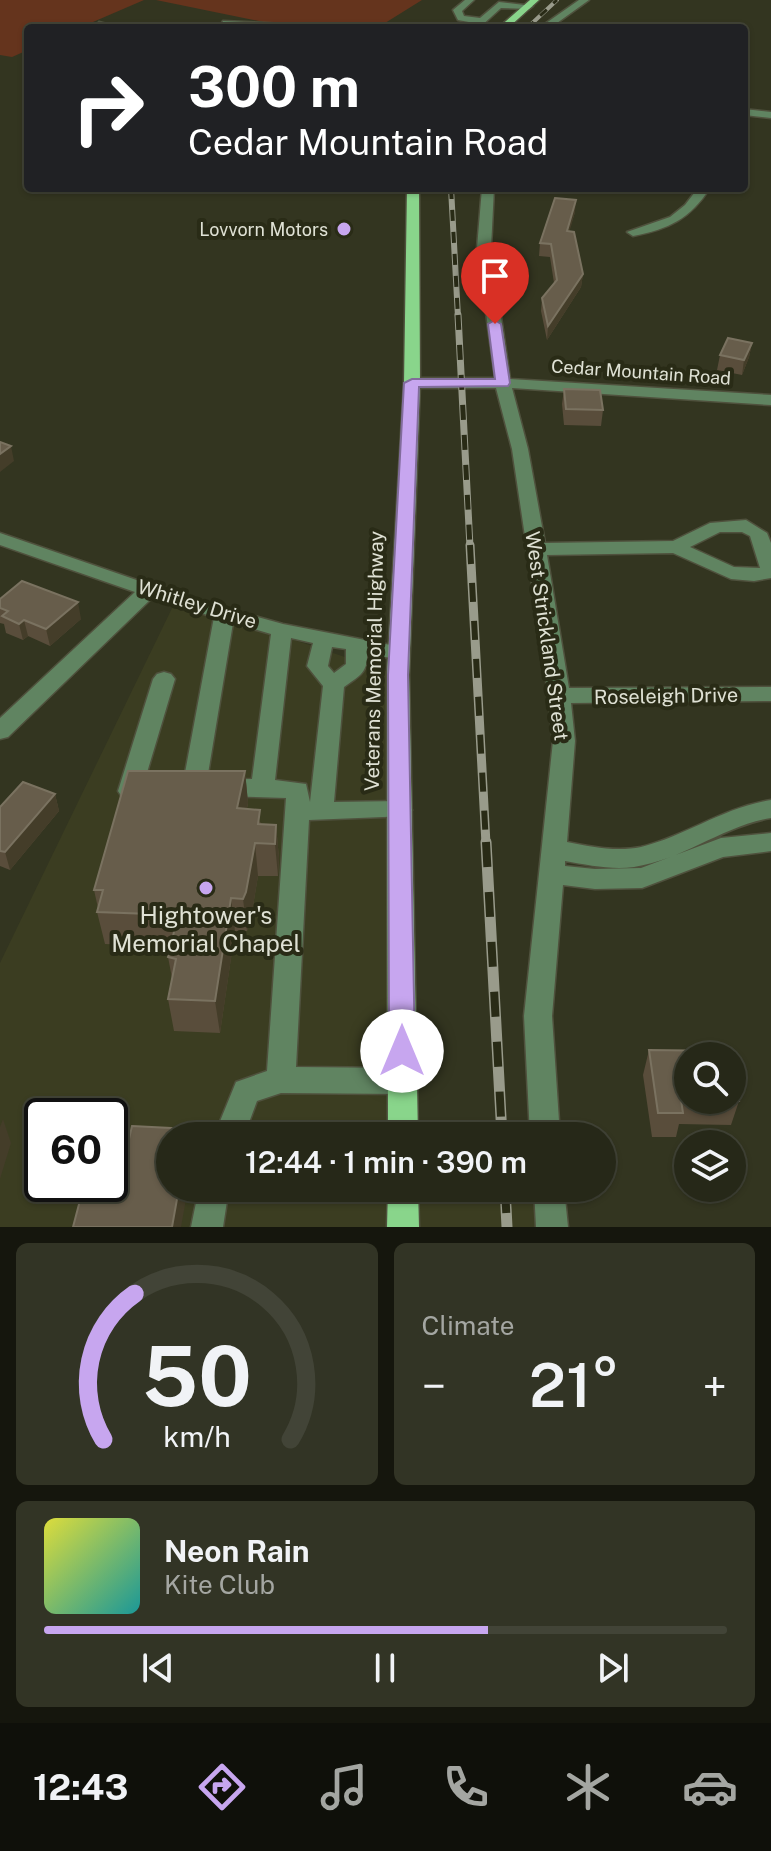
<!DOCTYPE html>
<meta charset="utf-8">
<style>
body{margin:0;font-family:"Public Sans",sans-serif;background:#323425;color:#f1f3f6;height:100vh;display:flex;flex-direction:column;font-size:30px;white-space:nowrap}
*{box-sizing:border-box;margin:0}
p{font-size:26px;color:#a4a6a2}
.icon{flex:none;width:44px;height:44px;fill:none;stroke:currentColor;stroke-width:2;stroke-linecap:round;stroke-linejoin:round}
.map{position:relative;height:1227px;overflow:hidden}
.sheet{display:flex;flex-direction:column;gap:16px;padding:16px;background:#15160d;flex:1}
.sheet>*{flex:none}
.guide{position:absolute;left:24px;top:24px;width:724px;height:168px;border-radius:8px;box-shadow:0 2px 6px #0004,0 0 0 2px #424437;background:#202124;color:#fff;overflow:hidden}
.fabs{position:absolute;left:674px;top:1042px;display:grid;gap:16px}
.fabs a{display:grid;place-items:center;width:72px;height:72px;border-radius:50%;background:#262818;box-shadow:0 2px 6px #0004,0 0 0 2px #424437;font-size:40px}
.speed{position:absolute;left:24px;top:1098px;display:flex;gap:16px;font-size:40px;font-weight:700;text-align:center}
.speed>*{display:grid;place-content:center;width:104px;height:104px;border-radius:50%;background:#262818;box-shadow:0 2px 6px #0004,0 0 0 2px #424437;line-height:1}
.speed .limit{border:4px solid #111;border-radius:12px;background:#fff;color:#111}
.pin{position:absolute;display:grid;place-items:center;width:68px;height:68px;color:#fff;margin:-82px -34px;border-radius:50% 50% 50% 0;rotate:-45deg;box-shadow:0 0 8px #0007}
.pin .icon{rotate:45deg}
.me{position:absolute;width:88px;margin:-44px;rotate:0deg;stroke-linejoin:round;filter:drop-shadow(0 0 6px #0008)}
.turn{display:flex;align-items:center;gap:28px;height:168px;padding:0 32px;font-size:36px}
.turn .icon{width:104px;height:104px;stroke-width:2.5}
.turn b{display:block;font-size:56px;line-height:68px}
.big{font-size:60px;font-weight:600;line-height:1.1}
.sheet .widget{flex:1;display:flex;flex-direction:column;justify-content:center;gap:12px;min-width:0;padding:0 28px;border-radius:12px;background:#323425}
.sheet .dial{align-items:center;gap:0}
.dial svg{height:208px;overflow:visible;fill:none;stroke:#424437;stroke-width:7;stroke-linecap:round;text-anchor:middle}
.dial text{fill:#f1f3f6;stroke:none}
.song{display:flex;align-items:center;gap:24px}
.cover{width:96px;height:96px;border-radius:12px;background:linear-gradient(135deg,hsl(60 70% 55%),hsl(180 70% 35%))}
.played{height:8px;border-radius:4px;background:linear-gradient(90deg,#c7a6ef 65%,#424437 65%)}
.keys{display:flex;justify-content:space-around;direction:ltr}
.heat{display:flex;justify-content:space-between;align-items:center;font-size:44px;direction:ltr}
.sheet .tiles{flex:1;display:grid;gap:16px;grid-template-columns:1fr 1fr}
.widget:last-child{grid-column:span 2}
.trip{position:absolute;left:156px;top:1122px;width:460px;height:80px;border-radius:40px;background:#262818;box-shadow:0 2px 6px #0004,0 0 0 2px #424437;font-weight:600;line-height:80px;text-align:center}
.tabs{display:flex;height:128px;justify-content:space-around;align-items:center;background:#0f100a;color:#a4a6a2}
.tabs .icon{width:56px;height:56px}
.tabs .on{color:#c7a6ef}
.tabs b{font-size:36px;color:#f1f3f6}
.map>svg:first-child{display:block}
</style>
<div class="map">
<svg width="771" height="1227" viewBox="0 0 771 1227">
<rect width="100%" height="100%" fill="#333520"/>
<path fill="#3b3d21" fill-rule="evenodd" d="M176 600 398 675 403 1136H170V1188H549L552 1227H0V963ZM42 1116H110V1184H42Z"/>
<path fill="#65341d" d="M0 0H144L79 28H28V50L12 57 0 55Z
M156 0H422L377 28H293Z"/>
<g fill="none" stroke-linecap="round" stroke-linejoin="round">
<defs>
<path id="minor" d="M465 0H474L462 11 464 16 480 18 499 2 533 6 529 9 501 8 479 28H473L474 23 458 20 453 10Z
M579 0H589L550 28H539Z
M223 21 307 25 312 28 220 26Z
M99 22 114 26 116 28 96 27Z
M744 109 771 112V118L744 115Z
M482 188H494L491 248 510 379 771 395V405L512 388 528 449 545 543 673 541 710 523 746 520 767 533 771 543V578L754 581 731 579 673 553 547 555 569 688 771 687V701L571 703 575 741 567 842C591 847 617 852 641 847 686 836 722 808 771 800V818C723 826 683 860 634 867 611 870 588 865 565 861V866L595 869 641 868 721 838 771 833V851L723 857 642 888 595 889 563 885 552 1016 560 1136H530L524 1016 553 741 545 671 512 449 496 388H412L404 383 412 378H495L477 248ZM720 532H742L750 536 760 568 734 567 690 547Z
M698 188H710C690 219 669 229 633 236L627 232 670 217 685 205Z
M0 533 183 596 283 624 406 648 409 653 406 658 399 660 367 653C368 673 359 676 344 687L334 802 400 801 408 804 412 810 408 816 309 820 296 1067 403 1068 413 1072 417 1081 413 1090 403 1094 281 1093 257 1101 244 1136H214L236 1082 267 1071 286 798 186 795 182 789 214 617 152 598 8 737 0 739V718L135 592 0 545ZM233 623 271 634 252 779 207 780ZM291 638 313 643 307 666 323 686 310 802 306 784 275 780ZM332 647 346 649V664L334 673 328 666Z
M164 672 171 674 175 679 143 786 146 791 142 797 134 800 122 797 118 791 153 679 157 674Z
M199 1188H229L223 1227H191Z
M534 1188H564L568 1227H536Z"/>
<path id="major" d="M530 0H539L508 28H498Z
M407 188H419L420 383 409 675 418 1136H388L387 675 404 383Z
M388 1188H418L419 1227H387Z"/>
</defs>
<use href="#minor" stroke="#4f513d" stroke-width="3"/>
<use href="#major" stroke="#4f513d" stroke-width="3"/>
<use href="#minor" fill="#608461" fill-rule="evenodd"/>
<use href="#major" fill="#89d58b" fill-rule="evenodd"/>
<defs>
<path id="rail-far4" d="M527 28 557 0"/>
<path id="rail-far3" d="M451 188 458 317"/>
<path id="rail-far2" d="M458 315 470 547"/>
<path id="rail-far1" d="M470 545 486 844"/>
<path id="rail" d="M486 842 502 1136
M505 1188 507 1227"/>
</defs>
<use href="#rail-far4" stroke="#999b8b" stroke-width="4"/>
<use href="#rail-far3" stroke="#999b8b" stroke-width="6"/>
<use href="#rail-far2" stroke="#999b8b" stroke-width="7"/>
<use href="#rail-far1" stroke="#999b8b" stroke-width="9"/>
<use href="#rail" stroke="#999b8b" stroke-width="11"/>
<use href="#rail-far4" stroke="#292b16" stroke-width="3" stroke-dasharray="9" stroke-linecap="butt"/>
<use href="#rail-far3" stroke="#292b16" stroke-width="4" stroke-dasharray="11" stroke-linecap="butt"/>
<use href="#rail-far2" stroke="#292b16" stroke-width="5" stroke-dasharray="15" stroke-linecap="butt"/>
<use href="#rail-far1" stroke="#292b16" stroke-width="6" stroke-dasharray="19" stroke-linecap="butt"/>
<use href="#rail" stroke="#292b16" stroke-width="8" stroke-dasharray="25" stroke-linecap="butt"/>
</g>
<path fill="#594d3b" d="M575 212 569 231 583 274 581 287 547 340 541 311 542 298 554 283 550 257 539 256 540 243Z
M752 343 749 357 742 375 717 370 720 355Z
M564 389 603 410 601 426 564 425 562 404Z
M0 599 81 619 50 646 28 636 23 640 6 633 4 624 0 623Z
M245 771 248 803 247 809 262 824 276 825 279 858 278 876H258L250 924 247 931H235L220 1033 174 1031 168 999 172 978 168 957 170 947 105 944 97 912 98 908 94 890Z
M55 794 59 811 10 870 0 866V807Z
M649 1050 739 1101 731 1125 679 1124 676 1137H652L643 1075Z"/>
<path fill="#443d29" d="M576 200 575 212 566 244 567 231Z
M583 274 581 287 547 340 548 326Z
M752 343 749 357 742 375 744 360Z
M11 446 14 461 0 472V454Z
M78 602 81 619 50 646 46 629Z
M24 620 28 636 23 640 19 624Z
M245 771 248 803 241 841 237 808Z
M55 794 59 811 10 870 5 852Z
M276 825 279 858 278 876 275 844Z
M255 843 258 876 250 924 247 931 243 899Z
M231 898 235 931 220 1033 215 1001Z
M3 1119 11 1143 0 1179V1127Z
M179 1188H188L181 1227H172Z"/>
<path fill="#675d4b" stroke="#7a7260" stroke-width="2" d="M555 198 576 200 567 231 574 232 583 274 548 326 542 298 557 280 551 244 540 243Z
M728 338 752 343 744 360 720 355Z
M564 389 600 390 603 410 566 409Z
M0 442 11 446 0 454Z
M22 581 78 602 46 629 24 620 19 624 2 616 8 611 0 608V599Z
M128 771H245L237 808 260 810 258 824 276 825 275 844 255 843 246 892 243 899 231 898 215 1001 168 999 176 959 168 957 178 915 97 912 103 890H94Z
M23 782 55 794 5 852 0 851V807Z
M649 1050 729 1051 730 1056H688V1100H732V1066L739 1101 681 1100 683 1113H658Z
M132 1126 190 1129 189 1136H170V1188H179L172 1227H73L83 1189 117 1191Z"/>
<path fill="#c7a6ef" stroke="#816c9b" stroke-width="2" d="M495 320 501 324 510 383 508 386 419 387 408 675 415 1051 411 1059 402 1063 393 1059 389 1051 388 675 404 383 412 379H495L488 324Z"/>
<g fill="#c7a6ef" stroke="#292b16" stroke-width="3">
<circle cx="344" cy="229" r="8"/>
<circle cx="206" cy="888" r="8"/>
</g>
<g text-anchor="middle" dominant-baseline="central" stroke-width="8" stroke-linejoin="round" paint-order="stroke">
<g font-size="18" fill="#dfe1d4" stroke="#292b16" text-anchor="end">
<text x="328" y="229">Lovvorn Motors</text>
</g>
<g font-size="18" fill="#dfe1d4" stroke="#292b16">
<text transform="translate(641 372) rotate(4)">Cedar Mountain Road</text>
</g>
<g font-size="20" fill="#dfe1d4" stroke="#292b16">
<text transform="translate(197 604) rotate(17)">Whitley Drive</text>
<text transform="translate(547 636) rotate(82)">West Strickland Street</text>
<text transform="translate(374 661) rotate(-89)">Veterans Memorial Highway</text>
<text transform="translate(666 696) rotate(-1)">Roseleigh Drive</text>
</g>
<g font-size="24" fill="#dfe1d4" stroke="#292b16">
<text x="206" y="915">Hightower's<tspan x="206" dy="28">Memorial Chapel</tspan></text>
</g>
</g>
</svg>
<div class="fabs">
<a><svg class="icon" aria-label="search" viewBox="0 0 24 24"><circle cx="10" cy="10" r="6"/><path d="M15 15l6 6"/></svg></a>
<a><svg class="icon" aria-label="layers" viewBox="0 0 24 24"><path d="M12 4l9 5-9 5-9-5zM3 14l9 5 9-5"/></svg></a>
</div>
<div class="speed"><div class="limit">60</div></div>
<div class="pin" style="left:495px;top:324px;background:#d93025"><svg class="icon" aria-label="arrive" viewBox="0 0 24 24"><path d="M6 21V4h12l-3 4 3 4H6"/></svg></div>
<svg class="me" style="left:402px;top:1051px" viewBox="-20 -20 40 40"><circle r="19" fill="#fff"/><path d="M0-13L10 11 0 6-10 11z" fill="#c7a6ef"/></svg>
<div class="trip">12:44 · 1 min · 390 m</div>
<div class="guide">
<div class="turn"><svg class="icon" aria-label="right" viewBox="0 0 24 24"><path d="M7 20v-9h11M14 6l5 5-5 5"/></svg><div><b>300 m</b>Cedar Mountain Road</div></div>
</div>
</div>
<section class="sheet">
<div class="tiles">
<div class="widget dial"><svg viewBox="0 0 100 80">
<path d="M14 69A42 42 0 1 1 86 69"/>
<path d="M14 69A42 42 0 0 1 26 13" stroke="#c7a6ef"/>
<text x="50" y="56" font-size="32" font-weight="700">50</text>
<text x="50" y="72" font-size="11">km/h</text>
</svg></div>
<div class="widget"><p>Climate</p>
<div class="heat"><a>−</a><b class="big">21°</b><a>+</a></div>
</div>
<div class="widget">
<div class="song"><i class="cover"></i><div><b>Neon Rain</b><p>Kite Club</p></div></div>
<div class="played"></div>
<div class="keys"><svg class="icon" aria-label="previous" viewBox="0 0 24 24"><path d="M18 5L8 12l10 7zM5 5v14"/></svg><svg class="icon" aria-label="pause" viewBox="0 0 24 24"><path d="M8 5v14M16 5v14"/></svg><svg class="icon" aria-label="next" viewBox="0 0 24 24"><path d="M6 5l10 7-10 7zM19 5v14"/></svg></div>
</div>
</div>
</section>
<nav class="tabs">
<b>12:43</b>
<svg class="icon on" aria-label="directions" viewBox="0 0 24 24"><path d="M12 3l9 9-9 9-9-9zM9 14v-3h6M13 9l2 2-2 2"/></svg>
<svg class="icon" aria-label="music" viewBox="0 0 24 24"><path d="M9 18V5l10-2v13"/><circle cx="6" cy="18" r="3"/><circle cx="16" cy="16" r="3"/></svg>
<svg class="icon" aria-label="phone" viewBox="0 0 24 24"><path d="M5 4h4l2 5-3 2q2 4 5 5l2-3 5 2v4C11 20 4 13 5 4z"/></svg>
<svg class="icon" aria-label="climate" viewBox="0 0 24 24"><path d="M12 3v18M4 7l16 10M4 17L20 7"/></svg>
<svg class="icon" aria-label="car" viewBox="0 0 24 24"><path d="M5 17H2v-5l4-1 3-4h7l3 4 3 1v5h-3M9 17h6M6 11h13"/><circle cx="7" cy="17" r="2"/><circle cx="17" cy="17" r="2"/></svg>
</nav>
